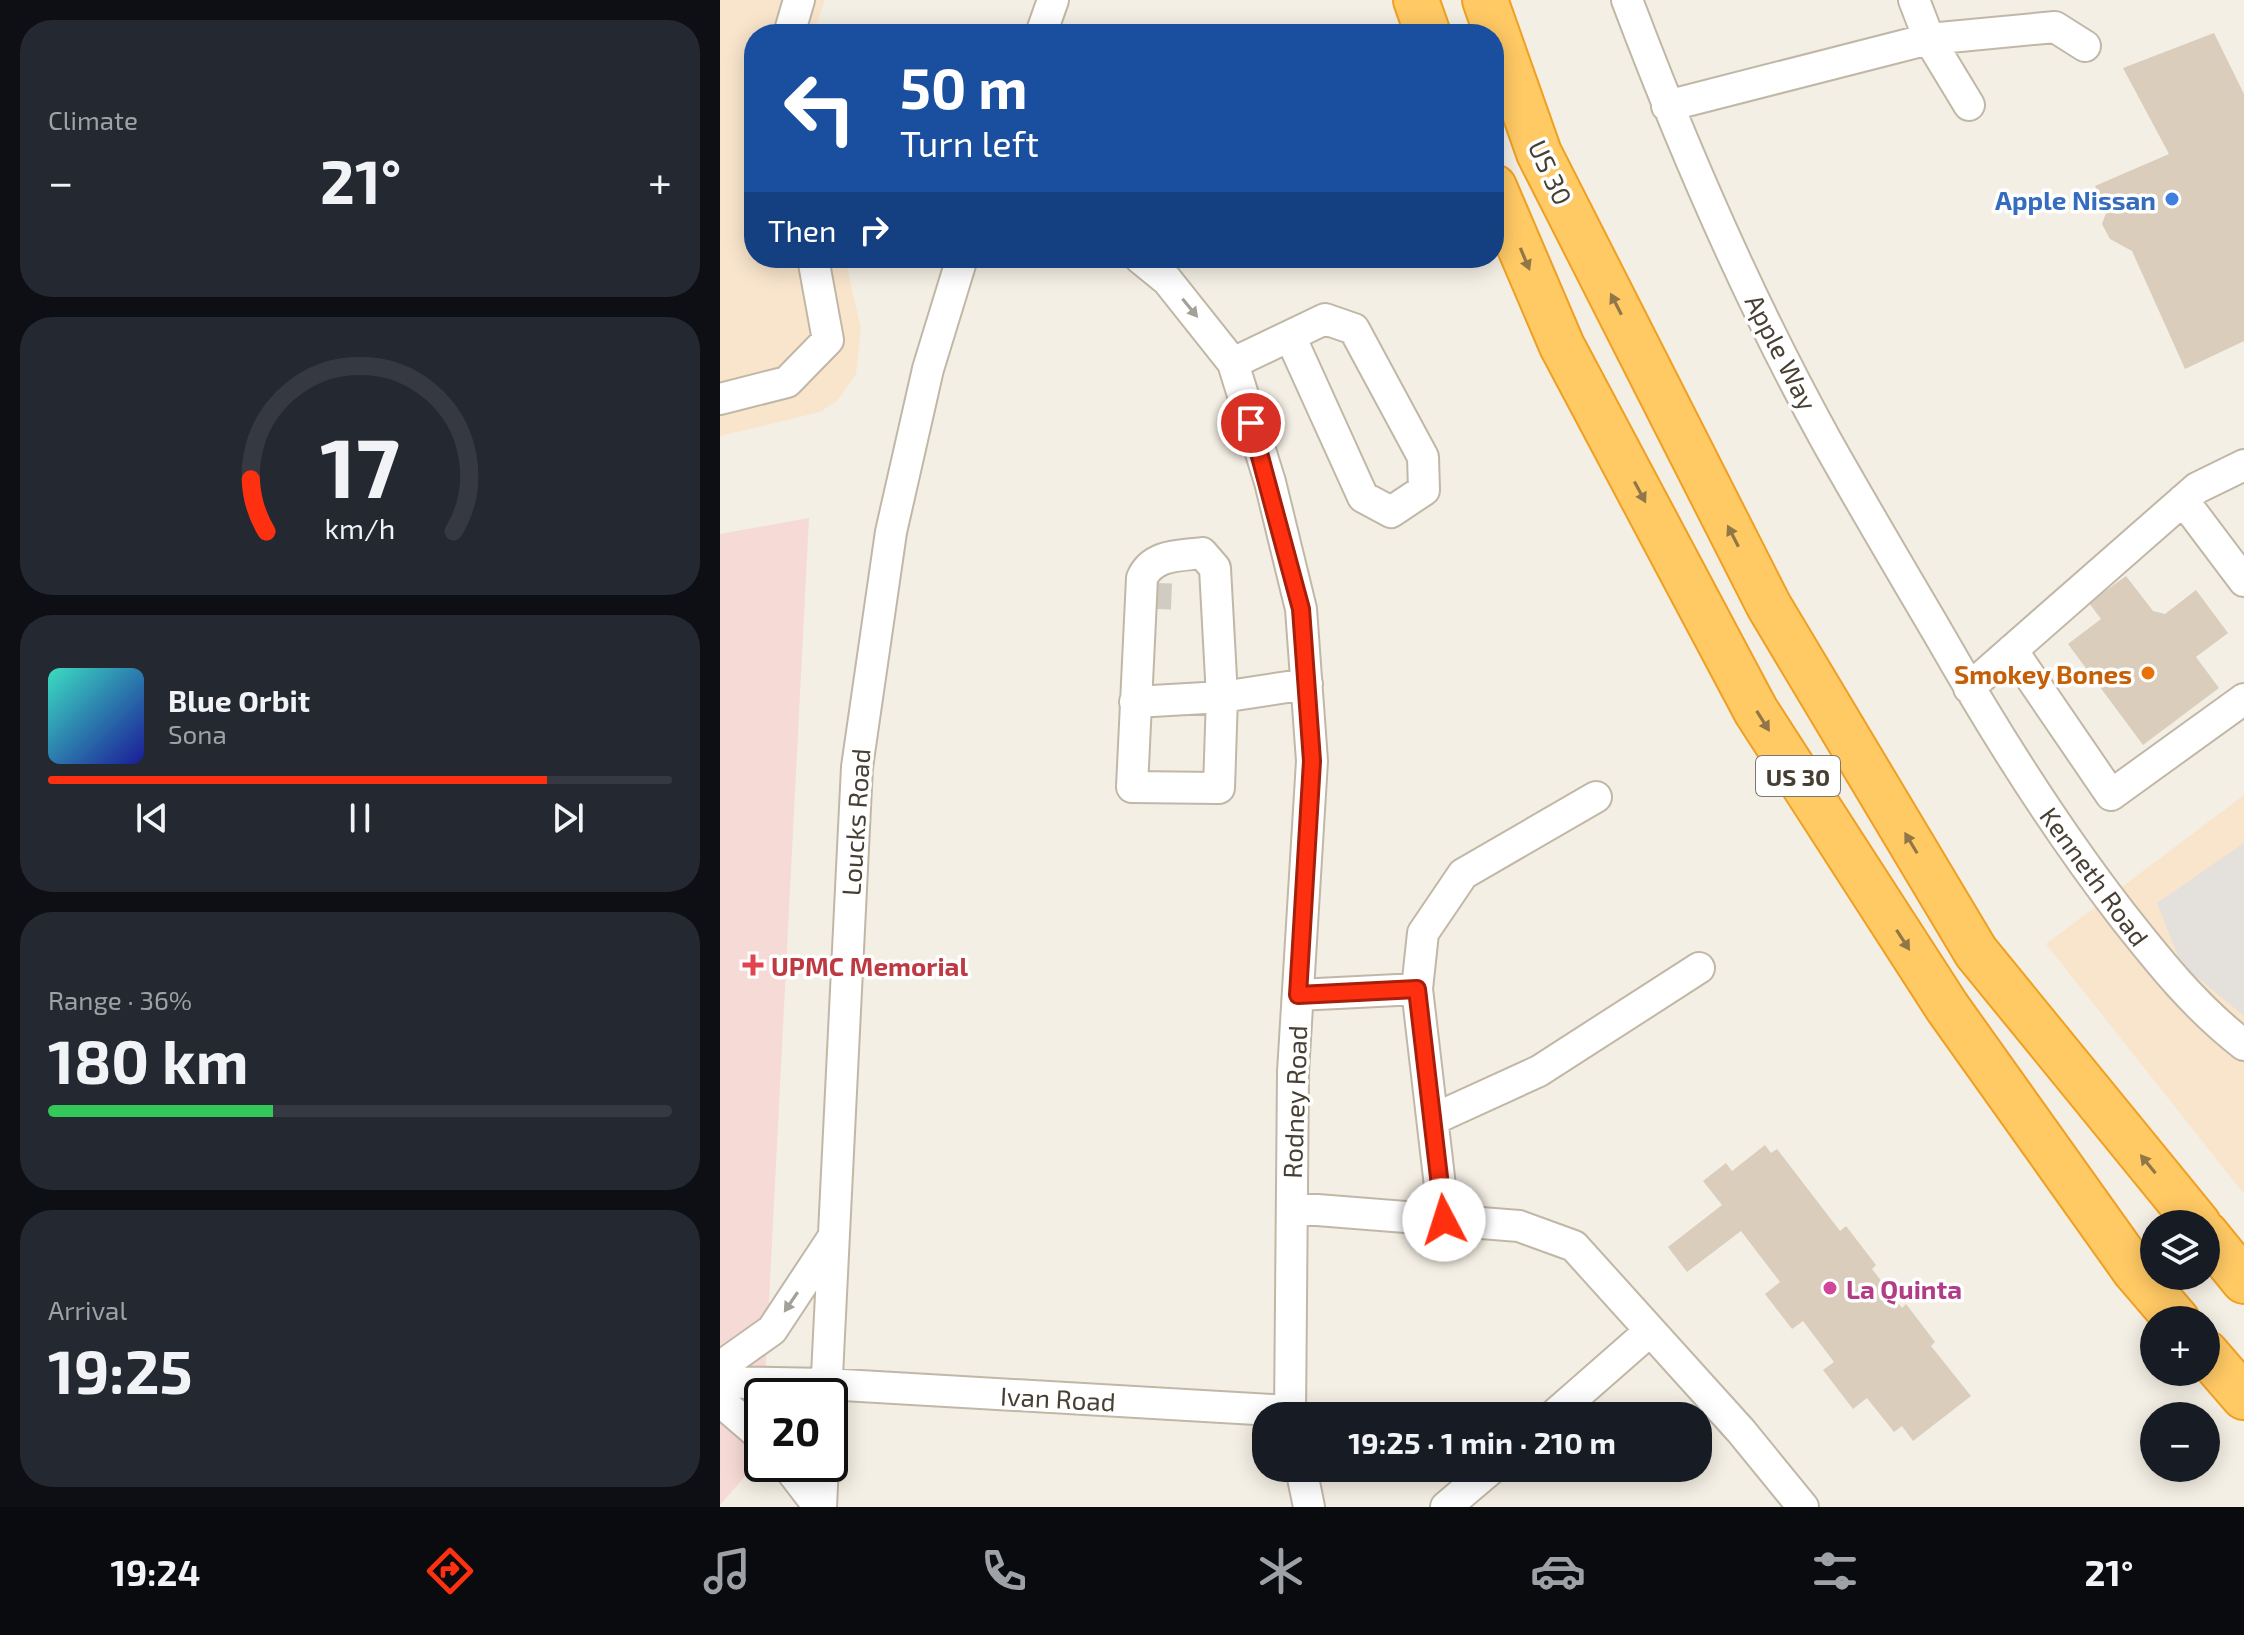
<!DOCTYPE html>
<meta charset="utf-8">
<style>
body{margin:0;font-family:"Exo 2",sans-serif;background:#242831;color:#f1f3f6;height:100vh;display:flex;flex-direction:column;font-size:30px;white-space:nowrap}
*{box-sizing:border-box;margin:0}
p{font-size:26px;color:#9ea1a6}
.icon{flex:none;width:44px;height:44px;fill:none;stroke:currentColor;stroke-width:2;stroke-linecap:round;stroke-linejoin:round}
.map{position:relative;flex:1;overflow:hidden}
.side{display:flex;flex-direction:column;gap:20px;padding:20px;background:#0d0f14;width:720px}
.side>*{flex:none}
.top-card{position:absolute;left:24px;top:24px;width:760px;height:244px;border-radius:32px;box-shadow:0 4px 20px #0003;background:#1a4fa0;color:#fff;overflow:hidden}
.tools{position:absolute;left:1420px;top:1210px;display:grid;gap:16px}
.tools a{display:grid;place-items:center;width:80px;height:80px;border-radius:50%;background:#171b24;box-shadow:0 4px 20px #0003;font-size:40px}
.speed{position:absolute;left:24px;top:1378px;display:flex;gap:16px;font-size:40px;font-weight:700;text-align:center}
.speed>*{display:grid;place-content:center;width:104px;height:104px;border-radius:50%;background:#171b24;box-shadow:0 4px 20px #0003;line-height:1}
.speed .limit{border:4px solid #111;border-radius:12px;background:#fff;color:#111}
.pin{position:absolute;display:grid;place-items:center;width:68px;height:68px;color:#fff;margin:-34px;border:4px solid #fff;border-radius:50%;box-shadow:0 2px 8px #0007}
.me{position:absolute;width:88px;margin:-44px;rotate:355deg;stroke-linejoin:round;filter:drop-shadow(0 0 6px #0008)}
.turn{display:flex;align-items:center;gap:28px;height:168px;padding:0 24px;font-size:36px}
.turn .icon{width:104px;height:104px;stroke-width:2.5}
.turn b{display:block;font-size:56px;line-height:68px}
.then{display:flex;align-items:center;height:76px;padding:0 24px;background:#0003;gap:16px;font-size:30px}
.big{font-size:60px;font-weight:700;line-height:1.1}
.side .card{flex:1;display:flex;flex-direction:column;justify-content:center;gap:12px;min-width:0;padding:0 28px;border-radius:32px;background:#242831}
.side .dial{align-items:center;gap:0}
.dial svg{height:208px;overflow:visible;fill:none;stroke:#363941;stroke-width:7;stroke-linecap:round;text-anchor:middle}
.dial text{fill:#f1f3f6;stroke:none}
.song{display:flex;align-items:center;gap:24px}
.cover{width:96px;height:96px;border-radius:12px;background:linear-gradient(135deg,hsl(170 70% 55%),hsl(240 70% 35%))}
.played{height:8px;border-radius:4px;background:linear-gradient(90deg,#ff3010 80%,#363941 80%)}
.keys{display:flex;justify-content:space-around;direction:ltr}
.heat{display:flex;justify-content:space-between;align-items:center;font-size:44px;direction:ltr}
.charge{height:12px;border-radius:6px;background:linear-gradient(90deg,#34c759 36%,#363941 0)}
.trip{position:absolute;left:532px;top:1402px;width:460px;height:80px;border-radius:32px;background:#171b24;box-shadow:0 4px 20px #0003;font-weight:700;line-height:80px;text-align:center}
.menu{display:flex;height:128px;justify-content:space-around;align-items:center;background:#090b0e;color:#9ea1a6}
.menu .icon{width:56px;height:56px}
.menu .current{color:#ff3010}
.menu b{font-size:36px;color:#f1f3f6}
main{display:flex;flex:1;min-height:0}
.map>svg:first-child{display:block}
</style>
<main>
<section class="side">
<div class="card"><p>Climate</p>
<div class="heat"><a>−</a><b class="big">21°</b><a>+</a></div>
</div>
<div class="card dial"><svg viewBox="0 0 100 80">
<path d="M14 69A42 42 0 1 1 86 69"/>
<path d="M14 69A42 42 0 0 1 8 49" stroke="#ff3010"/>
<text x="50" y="56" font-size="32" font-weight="700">17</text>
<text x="50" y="72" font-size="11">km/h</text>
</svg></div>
<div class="card">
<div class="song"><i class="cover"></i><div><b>Blue Orbit</b><p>Sona</p></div></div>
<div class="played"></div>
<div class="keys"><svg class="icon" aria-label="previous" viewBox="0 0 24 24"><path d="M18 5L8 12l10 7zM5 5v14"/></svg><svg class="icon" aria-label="pause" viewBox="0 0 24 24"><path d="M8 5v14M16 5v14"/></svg><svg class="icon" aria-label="next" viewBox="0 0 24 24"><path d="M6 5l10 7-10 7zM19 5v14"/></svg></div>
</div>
<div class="card"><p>Range · 36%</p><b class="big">180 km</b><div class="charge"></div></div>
<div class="card"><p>Arrival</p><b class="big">19:25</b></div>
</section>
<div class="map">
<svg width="1524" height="1507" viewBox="0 0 1524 1507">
<rect width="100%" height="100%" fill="#f4efe4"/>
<path fill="#f9e5cc" d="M0 0H105L93 34H34V258H125L141 329 136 374 118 400 100 412 0 436Z
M1524 795V1194L1326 944Z"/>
<path fill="#f6dad6" d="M89 518 41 1458 0 1505V534Z"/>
<path fill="#e4e1dd" d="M1524 843V1016L1461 964 1437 903Z"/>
<path fill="#dacdbb" d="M1494 33 1524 94V341L1465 369 1412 251 1390 239 1382 224 1386 213 1375 186 1449 154 1403 68Z
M1406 576 1433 611 1445 614 1476 590 1508 633 1476 657 1499 688 1423 745 1348 644 1381 619 1369 603Z
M1045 1145 1051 1153 1057 1149 1120 1231 1126 1226 1156 1265 1152 1269 1182 1308 1186 1304 1215 1342 1211 1346 1251 1396 1193 1441 1182 1426 1174 1432 1147 1398 1133 1409 1103 1370 1114 1362 1083 1321 1072 1329 1045 1294 1060 1282 1021 1231 967 1272 948 1247 1002 1205 983 1181 1006 1163 1012 1171Z"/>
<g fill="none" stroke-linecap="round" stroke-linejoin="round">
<path stroke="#d1ccc1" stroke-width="30" stroke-dasharray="30 15" stroke-linecap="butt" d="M436 609 437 583"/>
<defs>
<path id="minor" d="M907 0C964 151 1029 301 1107 442 1143 506 1181 570 1218 633 1274 731 1333 826 1403 916 1440 963 1476 1008 1524 1045
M1194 0 1209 39 1249 105
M69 34 79 0
M321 34 333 0
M947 106 1209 39 1335 27 1365 46
M420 258 447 280 513 363 550 482 581 609 592 761 573 1072 570 1416
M513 363 605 319 634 329 703 457 704 490 671 512 643 497 570 336
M0 399 67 382 108 340 93 258
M1463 500 1524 581
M482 553 495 568 502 697 499 788 412 787 422 578C433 554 459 556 482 553Z
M1292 650 1391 795 1524 699
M1249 688 1477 488 1524 465
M415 702 502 697 587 684
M697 989 703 933 743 874 876 797
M578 995 697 989 724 1220
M714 1119 819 1071 979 968
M572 1208 799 1226 854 1246 1021 1431 1083 1507
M0 1367 52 1330 112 1239
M0 1382 106 1384 569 1411
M106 1396 137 767 171 532 208 369 242 258
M0 1401 42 1437
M833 1416 930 1331
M66 1464 99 1507
M581 1468 589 1507
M101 1507 103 1464
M726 1507 772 1468"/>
<path id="highway" d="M696 0 708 34
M765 0 819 153 1049 606 1256 952 1478 1224
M774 187 842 346 1036 711 1227 1007 1415 1271 1457 1320
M1486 1234 1524 1281
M1486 1353 1524 1397"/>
</defs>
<use href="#minor" stroke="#c1b7a6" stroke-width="34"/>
<use href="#highway" stroke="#efa023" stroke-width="48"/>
<use href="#minor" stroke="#fff" stroke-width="30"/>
<use href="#highway" stroke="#ffc964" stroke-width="44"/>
</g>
<defs><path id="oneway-solid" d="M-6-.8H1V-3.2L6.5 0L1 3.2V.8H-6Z" transform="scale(2)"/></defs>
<g fill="#917647">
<use href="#oneway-solid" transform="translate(805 259) rotate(67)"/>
<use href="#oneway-solid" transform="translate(896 304) rotate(-117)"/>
<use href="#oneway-solid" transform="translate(920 492) rotate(62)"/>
<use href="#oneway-solid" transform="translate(1013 536) rotate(-117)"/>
<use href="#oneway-solid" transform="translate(1043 721) rotate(58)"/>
<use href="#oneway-solid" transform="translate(1191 843) rotate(-121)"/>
<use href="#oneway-solid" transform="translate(1183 940) rotate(57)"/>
<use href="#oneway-solid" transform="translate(1428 1164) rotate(-129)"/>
</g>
<g fill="#a39f99">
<use href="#oneway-solid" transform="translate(470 308) rotate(51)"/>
<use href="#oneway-solid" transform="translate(71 1302) rotate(124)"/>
</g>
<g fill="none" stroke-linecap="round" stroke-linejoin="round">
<defs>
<path id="route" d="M531 423 581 609 592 761 578 995 697 989 724 1220"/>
</defs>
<use href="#route" stroke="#a61f0a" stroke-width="20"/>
<use href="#route" stroke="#ff3010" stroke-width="14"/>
</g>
<circle fill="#3f7fe0" stroke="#fff" stroke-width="3" cx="1452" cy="199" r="8"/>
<circle fill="#e8710a" stroke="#fff" stroke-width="3" cx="1428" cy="673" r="8"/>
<path fill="#e0444e" stroke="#fff" stroke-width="3" d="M29 953h8v8h8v8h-8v8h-8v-8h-8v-8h8z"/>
<circle fill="#d1479c" stroke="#fff" stroke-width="3" cx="1110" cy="1288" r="8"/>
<g text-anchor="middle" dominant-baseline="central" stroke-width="7" stroke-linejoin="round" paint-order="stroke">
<rect fill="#fff" stroke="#7e7970" stroke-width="2" x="1036" y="756" width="84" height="40" rx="6"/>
<g font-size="24" font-weight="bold" fill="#473f33">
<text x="1078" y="776">US 30</text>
</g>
<g font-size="26" fill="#473f33" stroke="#fff">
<text transform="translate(831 172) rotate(65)">US 30</text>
<text transform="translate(1062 352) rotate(63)">Apple Way</text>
<text transform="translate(135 822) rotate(-86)">Loucks Road</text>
<text transform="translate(1375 876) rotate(54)">Kenneth Road</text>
<text transform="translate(574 1102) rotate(-88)">Rodney Road</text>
<text transform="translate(338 1398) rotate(3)">Ivan Road</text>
</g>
<g font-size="26" font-weight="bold" fill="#366cbe" stroke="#fff" text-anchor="end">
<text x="1436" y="199">Apple Nissan</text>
</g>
<g font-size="26" font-weight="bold" fill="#c56008" stroke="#fff" text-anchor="end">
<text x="1412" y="673">Smokey Bones</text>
</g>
<g font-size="26" font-weight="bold" fill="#be3a42" stroke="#fff" text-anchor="start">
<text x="51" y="965">UPMC Memorial</text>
</g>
<g font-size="26" font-weight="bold" fill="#b23c85" stroke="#fff" text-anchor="start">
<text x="1126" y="1288">La Quinta</text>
</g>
</g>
</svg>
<div class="tools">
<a><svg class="icon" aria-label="layers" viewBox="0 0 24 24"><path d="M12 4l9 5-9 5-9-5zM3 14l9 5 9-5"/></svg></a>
<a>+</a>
<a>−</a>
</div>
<div class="speed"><div class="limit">20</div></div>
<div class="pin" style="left:531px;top:423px;background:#d93025"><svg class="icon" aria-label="arrive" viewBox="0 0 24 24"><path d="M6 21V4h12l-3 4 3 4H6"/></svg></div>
<svg class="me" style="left:724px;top:1220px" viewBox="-20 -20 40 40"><circle r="19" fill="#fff"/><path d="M0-13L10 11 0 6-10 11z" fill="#ff3010"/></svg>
<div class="trip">19:25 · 1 min · 210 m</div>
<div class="top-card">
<div class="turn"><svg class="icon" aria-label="left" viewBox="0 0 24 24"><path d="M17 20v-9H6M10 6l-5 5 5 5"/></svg><div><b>50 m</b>Turn left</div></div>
<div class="then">Then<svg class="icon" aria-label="right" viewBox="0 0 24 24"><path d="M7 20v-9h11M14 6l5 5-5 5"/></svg></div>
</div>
</div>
</main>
<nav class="menu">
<b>19:24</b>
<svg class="icon current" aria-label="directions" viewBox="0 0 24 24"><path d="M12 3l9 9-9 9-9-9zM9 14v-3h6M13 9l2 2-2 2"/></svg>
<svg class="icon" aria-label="music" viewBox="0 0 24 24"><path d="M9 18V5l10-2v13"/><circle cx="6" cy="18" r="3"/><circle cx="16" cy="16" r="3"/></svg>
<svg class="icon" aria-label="phone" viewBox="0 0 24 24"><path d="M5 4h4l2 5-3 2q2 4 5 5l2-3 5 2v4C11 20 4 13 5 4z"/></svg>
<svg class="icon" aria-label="climate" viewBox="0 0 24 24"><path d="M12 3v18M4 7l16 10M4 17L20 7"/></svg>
<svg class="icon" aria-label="car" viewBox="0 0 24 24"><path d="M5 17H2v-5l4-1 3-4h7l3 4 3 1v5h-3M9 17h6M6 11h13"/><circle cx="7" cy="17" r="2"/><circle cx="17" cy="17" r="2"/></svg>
<svg class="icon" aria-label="filters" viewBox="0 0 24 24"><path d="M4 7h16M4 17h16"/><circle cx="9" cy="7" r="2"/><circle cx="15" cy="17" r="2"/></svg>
<b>21°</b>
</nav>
